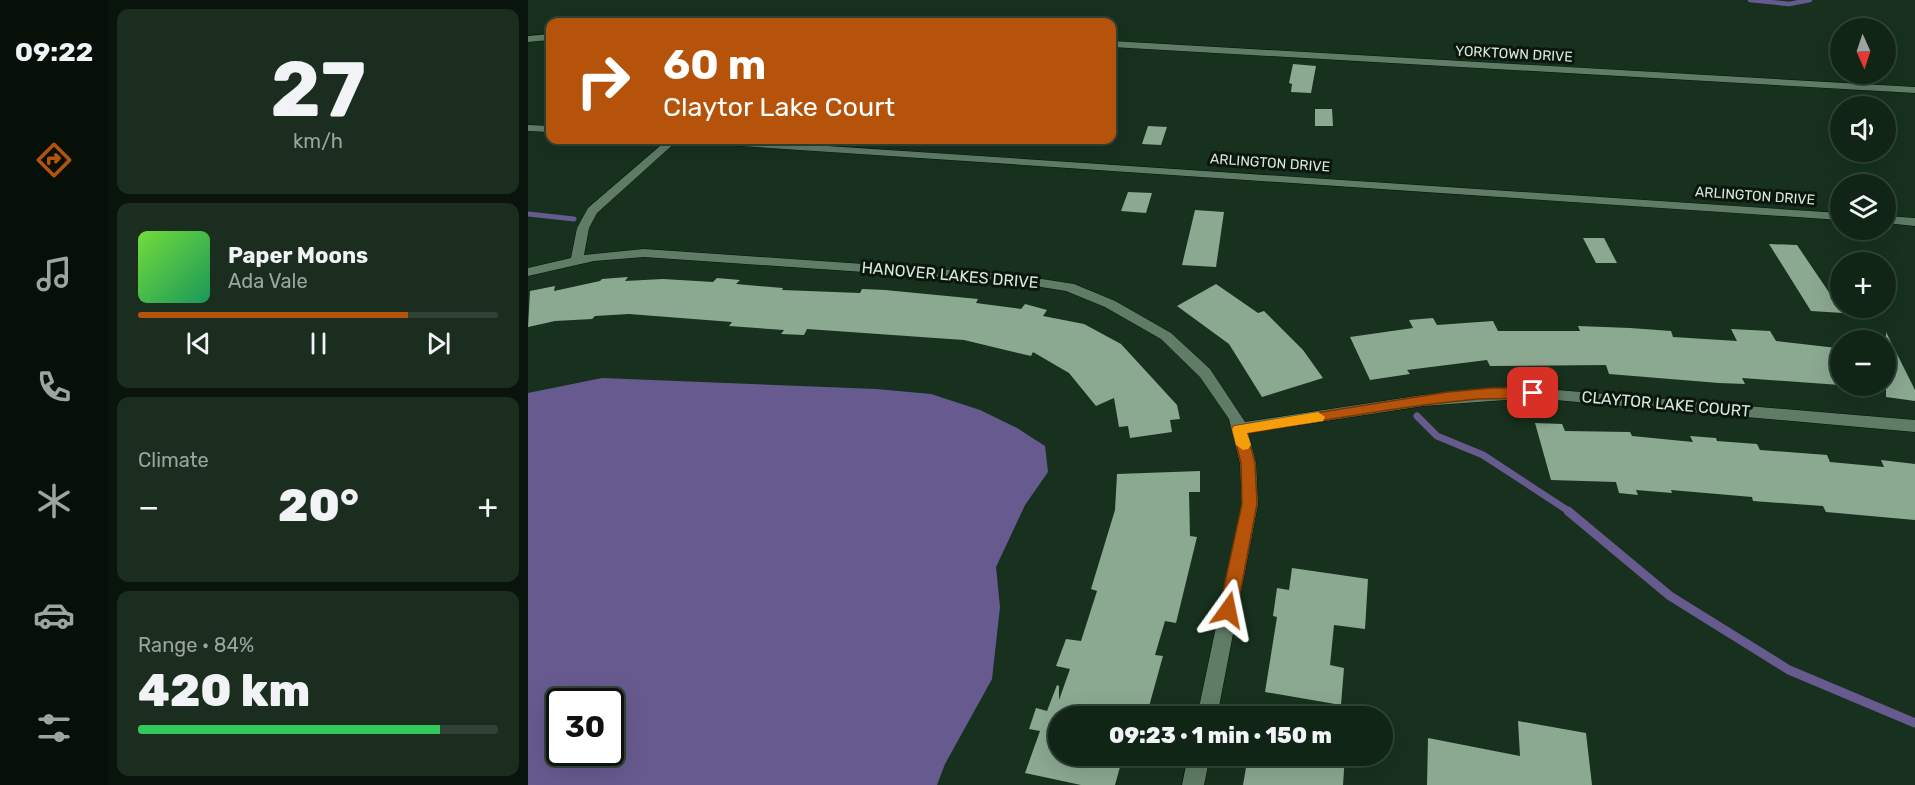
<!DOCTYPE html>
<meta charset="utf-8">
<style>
body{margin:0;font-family:Rubik,sans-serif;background:#1a2d1f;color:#f1f3f6;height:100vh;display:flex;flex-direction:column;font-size:22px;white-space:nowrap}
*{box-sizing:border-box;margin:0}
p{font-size:20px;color:#9ca5a1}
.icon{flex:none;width:33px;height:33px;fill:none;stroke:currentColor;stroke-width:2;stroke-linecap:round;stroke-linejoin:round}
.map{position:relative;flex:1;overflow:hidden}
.sheet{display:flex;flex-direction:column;gap:9px;padding:9px;background:#09140c;width:420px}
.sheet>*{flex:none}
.banner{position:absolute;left:18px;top:18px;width:570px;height:126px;border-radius:12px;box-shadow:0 6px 24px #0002,0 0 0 2px #304235;background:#b45309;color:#fff;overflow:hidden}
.needle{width:39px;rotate:177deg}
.controls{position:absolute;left:1302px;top:18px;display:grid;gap:12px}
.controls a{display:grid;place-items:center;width:66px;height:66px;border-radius:50%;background:#112516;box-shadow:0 6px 24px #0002,0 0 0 2px #304235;font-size:30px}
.speed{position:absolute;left:18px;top:688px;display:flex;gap:12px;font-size:30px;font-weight:700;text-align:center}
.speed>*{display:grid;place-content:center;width:78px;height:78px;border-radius:50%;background:#112516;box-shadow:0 6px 24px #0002,0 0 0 2px #304235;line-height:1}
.speed .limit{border:3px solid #111;border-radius:9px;background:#fff;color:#111}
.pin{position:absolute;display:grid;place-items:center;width:51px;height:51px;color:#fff;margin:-26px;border-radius:12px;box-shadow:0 3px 9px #0006}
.me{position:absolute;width:66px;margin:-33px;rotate:12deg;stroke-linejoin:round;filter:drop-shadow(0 0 4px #0008)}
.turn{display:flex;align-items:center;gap:21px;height:126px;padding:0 18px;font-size:27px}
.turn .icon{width:78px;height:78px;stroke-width:2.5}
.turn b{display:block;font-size:42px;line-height:51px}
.big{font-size:45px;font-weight:800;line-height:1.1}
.sheet .card{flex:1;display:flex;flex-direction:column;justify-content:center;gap:9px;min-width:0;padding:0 21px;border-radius:12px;background:#1a2d1f}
.sheet .dial{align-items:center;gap:0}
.dial b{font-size:78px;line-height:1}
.song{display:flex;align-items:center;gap:18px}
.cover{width:72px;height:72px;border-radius:9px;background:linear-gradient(135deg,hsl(100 70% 55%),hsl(150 70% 35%))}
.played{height:6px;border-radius:3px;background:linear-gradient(90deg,#b45309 75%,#304235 75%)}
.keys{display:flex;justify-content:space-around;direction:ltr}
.heat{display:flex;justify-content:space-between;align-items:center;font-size:33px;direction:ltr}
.charge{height:9px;border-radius:4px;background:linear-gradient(90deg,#34c759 84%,#304235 0)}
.trip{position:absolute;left:520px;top:706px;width:345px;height:60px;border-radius:30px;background:#112516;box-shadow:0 6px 24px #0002,0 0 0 2px #304235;font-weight:800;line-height:60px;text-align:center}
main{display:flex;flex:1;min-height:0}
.tabs{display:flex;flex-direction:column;width:108px;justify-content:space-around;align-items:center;background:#070f09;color:#9ca5a1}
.tabs .icon{width:42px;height:42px}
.tabs .selected{color:#b45309}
.tabs b{font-size:27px;color:#f1f3f6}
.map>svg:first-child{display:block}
</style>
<main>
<nav class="tabs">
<b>09:22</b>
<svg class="icon selected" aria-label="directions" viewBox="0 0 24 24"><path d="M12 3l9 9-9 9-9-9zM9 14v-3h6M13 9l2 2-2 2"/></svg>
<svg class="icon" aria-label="music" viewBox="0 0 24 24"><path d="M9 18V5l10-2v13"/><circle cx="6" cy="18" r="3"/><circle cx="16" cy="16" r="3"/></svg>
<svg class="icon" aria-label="phone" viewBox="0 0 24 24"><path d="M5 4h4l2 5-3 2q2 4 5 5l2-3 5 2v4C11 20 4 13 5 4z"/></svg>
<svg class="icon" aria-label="climate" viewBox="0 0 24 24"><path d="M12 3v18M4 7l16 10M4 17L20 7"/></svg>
<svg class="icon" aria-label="car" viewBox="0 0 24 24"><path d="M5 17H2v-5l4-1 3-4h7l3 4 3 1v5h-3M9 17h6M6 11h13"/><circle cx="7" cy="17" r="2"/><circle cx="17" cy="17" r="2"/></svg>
<svg class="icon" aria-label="filters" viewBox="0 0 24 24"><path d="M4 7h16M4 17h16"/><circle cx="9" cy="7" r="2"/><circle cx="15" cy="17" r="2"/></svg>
</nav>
<section class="sheet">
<div class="card dial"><b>27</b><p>km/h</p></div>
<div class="card">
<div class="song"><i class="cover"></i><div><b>Paper Moons</b><p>Ada Vale</p></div></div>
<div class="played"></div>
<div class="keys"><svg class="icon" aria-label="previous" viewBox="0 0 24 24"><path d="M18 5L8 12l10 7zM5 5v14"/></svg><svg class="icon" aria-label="pause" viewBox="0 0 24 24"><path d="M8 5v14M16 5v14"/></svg><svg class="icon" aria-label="next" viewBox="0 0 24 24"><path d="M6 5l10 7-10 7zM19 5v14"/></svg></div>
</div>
<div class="card"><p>Climate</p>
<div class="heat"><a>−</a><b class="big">20°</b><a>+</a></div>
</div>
<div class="card"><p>Range · 84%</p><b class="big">420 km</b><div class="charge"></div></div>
</section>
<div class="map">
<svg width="1387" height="785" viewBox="0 0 1387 785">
<rect width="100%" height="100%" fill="#17311e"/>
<path fill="#675a8f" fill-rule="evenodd" d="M74 378 348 389 403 394 452 410 489 428 517 446 520 472 497 505 468 567 472 607 464 679 417 764 409 785H0V393ZM32 702H82V753H32Z"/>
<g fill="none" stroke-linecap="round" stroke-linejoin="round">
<path stroke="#675a8f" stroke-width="4.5" d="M1222 0 1261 4 1282 0"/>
<path stroke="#675a8f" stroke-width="5" d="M0 214 46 219"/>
<path stroke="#675a8f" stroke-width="7" d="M889 416 909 436 955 455 1042 512"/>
<path stroke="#675a8f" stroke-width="9" d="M1040 511 1142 596 1261 670 1387 723"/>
</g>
<path fill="#8ba891" d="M765 64 788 66 783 93 763 92 764 84 761 83Z
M787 109H804L805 126H787Z
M620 126 639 127 633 145 614 144Z
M600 192 624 193 618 213 593 211Z
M667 210 696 212 688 267 654 265Z
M1055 238H1076L1089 263H1068Z
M1241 244 1269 245 1315 313 1283 311Z
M100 277 97 281 135 279 185 282 189 278 212 280 208 284 255 288 254 290 332 293 334 289 357 290 450 299 448 303 493 309 497 304 519 310 515 316 556 324 593 344 649 405 652 419 642 420 644 432 602 438 600 426 591 427 586 398 568 406 541 373 505 352 503 356 436 340 279 329 276 335 253 334 256 330 201 326 204 322 101 314 67 316 64 319 27 321 0 327 2 291 27 286 26 291 72 281 74 279Z
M688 284 730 313 736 311 775 350 795 378 734 397 701 344 649 306Z
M905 318 909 325 965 321 970 331H1052L1050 326 1102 328 1143 331 1145 337 1209 341 1203 329 1242 331 1248 341 1309 348 1312 356V385L1214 378 1217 384 1191 383 1081 374 1078 365 962 366 959 360 879 370 882 374 842 380 822 337 885 328 881 320Z
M1358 332 1387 390V401L1358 397Z
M1007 423 1034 424 1037 431 1102 432 1104 436 1165 442 1162 436 1188 438 1189 441 1229 444 1232 450 1299 455 1302 462 1356 467 1353 460 1387 464V520L1298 512 1295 506 1225 501 1224 497 1143 490 1144 493 1108 490 1110 495 1091 493 1088 482 1023 480Z
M672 471V492H661L662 536 669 537 648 623 637 621 627 655 635 656 620 710 616 709V717H531V756H595L587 785H553L497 773 512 731 501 729 508 708 519 711 529 685 531 686V700L542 669 528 666 538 639 553 641 569 591 563 589 587 510 589 474Z
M764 568 840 579 837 629 806 625 802 665 816 668 813 705 737 692 749 617 745 616 749 588 761 590Z
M990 721 1058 733 1064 785H899L900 738 992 756Z
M720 756H817L815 785H715Z"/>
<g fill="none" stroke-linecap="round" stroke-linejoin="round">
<defs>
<path id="minor" d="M121 19H204L208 22H117Z
M22 34V40L0 42V36Z
M584 41 1387 87V93L584 47Z
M0 125 22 126V132L0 131Z
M139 140H150L69 213 61 228 56 255 116 249 481 274 546 284 587 301 643 333 682 369 717 422 895 395 1005 388 1387 420V432L1005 398 895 406 720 433 728 463 730 504 689 717H669L714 504 712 463 701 419 672 377 633 339 577 307 538 291 481 282 116 257 66 261 0 276V268L43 258 49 228 60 208Z
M164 140H209L1312 213V220L169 143Z
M1358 216 1387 218V226L1358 223Z
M660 756H682L676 785H654Z"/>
</defs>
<use href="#minor" stroke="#011807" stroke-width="1"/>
<use href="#minor" fill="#607c66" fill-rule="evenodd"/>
</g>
<path fill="#b45309" stroke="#753606" stroke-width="1.5" d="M964 388H1005L1012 393C1006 401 963 398 950 399 873 406 796 421 719 433L727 463 729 504 709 610 706 616 700 618 694 616 691 610 714 504 713 463 704 429 706 426 920 392Z"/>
<path fill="#f59e0b" d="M790 412 797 417 795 421 719 433 723 445 720 449 715 450 708 445 704 429 706 426Z"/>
<g text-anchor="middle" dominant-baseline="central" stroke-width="6" stroke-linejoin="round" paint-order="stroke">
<g font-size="14" fill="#d8e8db" stroke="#0b160d">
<text transform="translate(986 54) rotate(3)">YORKTOWN DRIVE</text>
<text transform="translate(742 163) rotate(4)">ARLINGTON DRIVE</text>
<text transform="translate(1227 196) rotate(4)">ARLINGTON DRIVE</text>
</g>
<g font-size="16" fill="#d8e8db" stroke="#0b160d">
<text transform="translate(422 275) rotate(5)">HANOVER LAKES DRIVE</text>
<text transform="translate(1138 404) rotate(5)">CLAYTOR LAKE COURT</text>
</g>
</g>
</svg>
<div class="controls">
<a><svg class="needle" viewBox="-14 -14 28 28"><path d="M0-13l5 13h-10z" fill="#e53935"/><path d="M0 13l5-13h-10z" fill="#9ca5a1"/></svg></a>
<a><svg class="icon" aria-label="sound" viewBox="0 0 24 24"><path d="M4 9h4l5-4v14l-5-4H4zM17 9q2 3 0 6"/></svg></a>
<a><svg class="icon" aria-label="layers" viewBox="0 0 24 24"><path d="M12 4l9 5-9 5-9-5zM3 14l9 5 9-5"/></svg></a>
<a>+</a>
<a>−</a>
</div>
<div class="speed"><div class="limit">30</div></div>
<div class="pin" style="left:1005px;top:393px;background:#d93025"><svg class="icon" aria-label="arrive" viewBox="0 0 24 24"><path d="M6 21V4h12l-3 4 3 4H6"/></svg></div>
<svg class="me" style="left:700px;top:610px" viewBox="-20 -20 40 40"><path d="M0-17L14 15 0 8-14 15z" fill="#b45309" stroke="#fff" stroke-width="4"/></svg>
<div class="trip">09:23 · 1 min · 150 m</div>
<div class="banner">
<div class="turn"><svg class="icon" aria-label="right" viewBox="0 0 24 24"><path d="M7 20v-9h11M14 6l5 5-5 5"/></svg><div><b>60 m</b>Claytor Lake Court</div></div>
</div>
</div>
</main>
